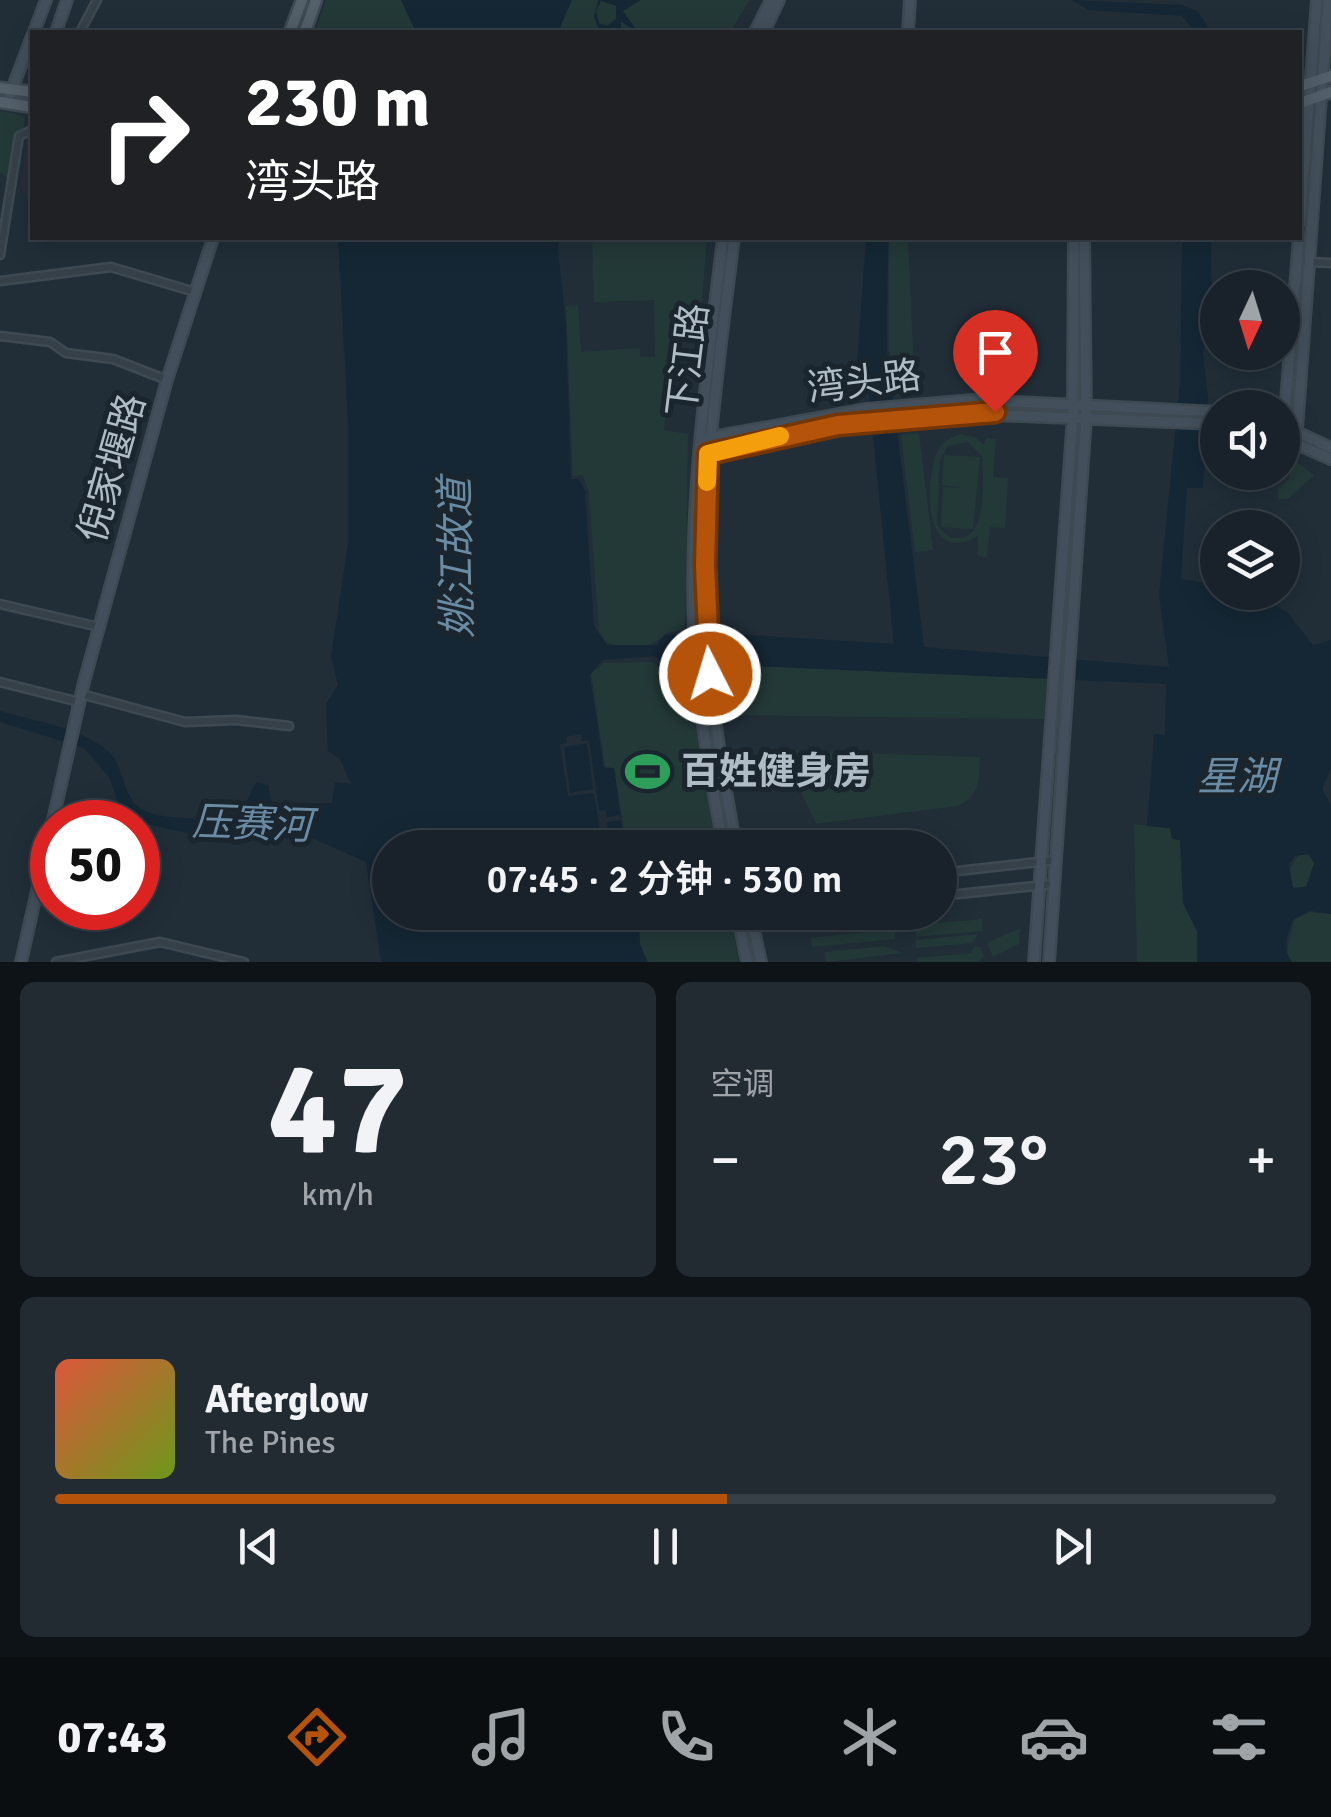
<!DOCTYPE html>
<html lang="zh">
<meta charset="utf-8">
<style>
body{margin:0;font-family:Signika,"Noto Sans SC",sans-serif;background:#222a32;color:#f1f3f6;height:100vh;display:flex;flex-direction:column;font-size:38px;white-space:nowrap}
*{box-sizing:border-box;margin:0}
p{font-size:32px;color:#9fa4a8}
.icon{flex:none;width:55px;height:55px;fill:none;stroke:currentColor;stroke-width:2;stroke-linecap:round;stroke-linejoin:round}
.map{position:relative;height:962px;overflow:hidden}
.drawer{display:flex;flex-direction:column;gap:20px;padding:20px;background:#0e1317;flex:1}
.drawer>*{flex:none}
.top-card{position:absolute;left:30px;top:30px;width:1272px;height:210px;border-radius:0px;box-shadow:0 5px 25px #0003,0 0 0 2px #373f47;background:#202124;color:#fff;overflow:hidden}
.needle{width:65px;rotate:184deg}
.tools{position:absolute;left:1200px;top:270px;display:grid;gap:20px}
.tools a{display:grid;place-items:center;width:100px;height:100px;border-radius:50%;background:#19222a;box-shadow:0 5px 25px #0003,0 0 0 2px #373f47;font-size:50px}
.speed{position:absolute;left:30px;top:800px;display:flex;gap:20px;font-size:50px;font-weight:700;text-align:center}
.speed>*{display:grid;place-content:center;width:130px;height:130px;border-radius:50%;background:#19222a;box-shadow:0 5px 25px #0003,0 0 0 2px #373f47;line-height:1}
.speed .limit{border:15px solid #d22;background:#fff;color:#111}
.pin{position:absolute;display:grid;place-items:center;width:85px;height:85px;color:#fff;margin:-102px -42px;border-radius:50% 50% 50% 0;rotate:-45deg;box-shadow:0 0 10px #0007}
.pin .icon{rotate:45deg}
.me{position:absolute;width:110px;margin:-55px;rotate:355deg;stroke-linejoin:round;filter:drop-shadow(0 0 8px #0008)}
.turn{display:flex;align-items:center;gap:35px;height:210px;padding:0 50px;font-size:45px}
.turn .icon{width:130px;height:130px;stroke-width:2.5}
.turn b{display:block;font-size:70px;line-height:85px}
.big{font-size:75px;font-weight:600;line-height:1.1}
.drawer .tile{flex:1;display:flex;flex-direction:column;justify-content:center;gap:15px;min-width:0;padding:0 35px;border-radius:15px;background:#222a32}
.drawer .dial{align-items:center;gap:0}
.dial b{font-size:130px;line-height:1}
.song{display:flex;align-items:center;gap:30px}
.cover{width:120px;height:120px;border-radius:15px;background:linear-gradient(135deg,hsl(10 70% 55%),hsl(80 70% 35%))}
.played{height:10px;border-radius:5px;background:linear-gradient(90deg,#b45309 55%,#373f47 55%)}
.keys{display:flex;justify-content:space-around;direction:ltr}
.heat{display:flex;justify-content:space-between;align-items:center;font-size:55px;direction:ltr}
.drawer .tiles{flex:1;display:grid;gap:20px;grid-template-columns:1fr 1fr}
.tile:last-child{grid-column:span 2}
.trip{position:absolute;left:372px;top:830px;width:585px;height:100px;border-radius:50px;background:#19222a;box-shadow:0 5px 25px #0003,0 0 0 2px #373f47;font-weight:600;line-height:100px;text-align:center}
.tabs{display:flex;height:160px;justify-content:space-around;align-items:center;background:#0a0e11;color:#9fa4a8}
.tabs .icon{width:70px;height:70px}
.tabs .selected{color:#b45309}
.tabs b{font-size:45px;color:#f1f3f6}
.map>svg:first-child{display:block}
</style>
<div class="map">
<svg width="1331" height="962" viewBox="0 0 1331 962">
<rect width="100%" height="100%" fill="#212e38"/>
<path fill="#2c2d3a" d="M28 122 32 123V196L21 192Z"/>
<path fill="#233938" fill-rule="evenodd" d="M326 0H750L730 32H315Z
M0 111 25 116 17 188 0 171Z
M592 238H707L699 337 675 335 664 430 688 434 685 630 666 633C651 651 628 648 607 643L599 632 589 493 583 475 573 476 566 306 578 305 581 352 640 348V357H655L654 300 594 302Z
M889 238H908L915 394 897 397 889 348Z
M919 433 933 550 915 552 901 435Z
M960 434 975 437 984 445 986 438 996 439 993 477 1008 478 1005 528 990 527 987 557 978 556V536C919 570 925 468 940 447 945 440 953 437 960 434ZM968 442 982 456C983 477 989 541 956 538 946 538 942 531 937 524L940 459 948 446Z
M944 455 980 457 973 529 941 527 943 487 963 488 942 485Z
M1291 458 1314 475 1289 498 1279 499 1277 489 1289 479Z
M652 662 660 668 689 669 717 847H627L614 768 605 767 591 673 604 663Z
M719 662 1047 679 1044 719 723 715Z
M796 751 980 757C979 779 980 797 957 806L816 824 799 787Z
M1134 824 1171 828 1172 839 1180 840 1183 903 1197 931V962H1137Z
M1299 855H1311L1314 863 1308 885 1296 889 1290 885 1287 873Z
M1310 912 1331 914V962H1292L1286 955 1294 920Z
M639 913H730L739 962H649L640 945Z
M982 919 983 931 916 937 915 925Z
M1020 928 1019 944 993 957 987 943Z
M895 929V939L812 947 811 938Z
M978 934 972 943 916 948 915 940Z
M884 946 903 953 826 962 825 952Z
M974 947H980L984 955 979 962H917V958L971 953Z"/>
<path fill="#152735" fill-rule="evenodd" d="M401 0H572L558 32H416Z
M598 0H641L623 11 638 32 621 22V32H600L594 17ZM601 1 616 6V19L607 26 599 23 596 11Z
M1071 0 1182 5 1197 11 1212 32H1196L1182 16 1089 10Z
M338 238 467 241 557 238 566 327 571 479H579L585 491 594 626 607 645H657L665 635 719 633 894 644 868 387 855 388 866 238H888L887 350 924 647 1169 667 1159 595 1180 383 1182 238H1211L1212 321 1203 352 1208 397 1203 488H1187L1181 579 1217 585 1218 592 1241 593 1255 604 1266 600 1288 613 1313 645 1331 640V769L1322 789 1331 805V914L1310 911 1294 919C1287 933 1282 949 1292 962H1197V931L1183 903 1180 840 1172 839 1170 828 1147 826 1154 734 1165 735 1166 684 661 662 656 656 602 660 590 675 604 768H614L625 847 390 848V912L638 913 640 945 647 962H381L366 862 307 836 301 840 246 833 232 843 124 819 109 777 84 748 0 722V711C33 721 85 728 110 753 122 765 123 789 134 803 150 824 217 818 241 814L256 782 268 785 272 804 332 803 335 782 351 784 340 759 328 751 326 704 338 685 331 657 348 543V424ZM1308 854 1314 863 1306 887 1293 888 1289 864 1295 856Z"/>
<path fill="#212e38" fill-rule="evenodd" d="M581 734 582 741 589 740 599 811 606 810 607 817 620 815 621 820 607 822 608 829 600 830 594 793 568 796 560 744 567 743 566 737ZM587 743 593 789 570 793 564 747Z"/>
<g fill="none" stroke-linecap="round" stroke-linejoin="round">
<defs>
<path id="street" d="M80 32 97 0
M0 255 19 136 32 130
M1310 262 1331 263
M0 281 111 267 195 292
M0 336 50 342 66 353 113 359 167 380
M0 604 99 627
M0 682 79 702
M81 694 185 722 236 720 289 726
M940 873 1056 860
M940 896 1054 884
M737 917 778 912
M56 962 160 942 244 962"/>
<path id="secondary" d="M34 32 46 0
M56 32 67 0
M755 32 771 0
M764 32 779 0
M908 32 910 0
M7 103 32 36
M1300 221 1317 0
M723 238C708 367 689 496 694 627 697 701 710 775 724 848
M734 238C718 367 699 496 706 627 710 701 723 775 736 848
M1297 432 1331 448
M707 438 867 409 973 400 1218 412
M1283 438 1299 238
M1290 441 1331 459
M1296 443 1328 0
M705 455 838 425 945 413 1218 424
M737 912 747 962
M750 912 761 962
M21 962 84 682 167 380 213 238
M1034 962 1073 416 1074 238
M1049 962 1086 417 1084 238"/>
<path id="primary" d="M290 32 302 0
M305 32 316 0
M1300 86 1331 76
M0 88 32 92
M0 102 32 107
M1300 103 1331 92"/>
</defs>
<use href="#street" stroke="#3e4952" stroke-width="11"/>
<use href="#secondary" stroke="#3e4952" stroke-width="14"/>
<use href="#primary" stroke="#3e4952" stroke-width="15"/>
<use href="#street" stroke="#354048" stroke-width="6"/>
<use href="#secondary" stroke="#43505b" stroke-width="9"/>
<use href="#primary" stroke="#535f69" stroke-width="10"/>
</g>
<g fill="none" stroke-linecap="round" stroke-linejoin="round">
<defs>
<path id="route" d="M710 674 705 566 708 454 838 425 995 412"/>
</defs>
<use href="#route" stroke="#753606" stroke-width="25"/>
<use href="#route" stroke="#b45309" stroke-width="18"/>
<path stroke="#f59e0b" stroke-width="18" d="M707 482 708 454 780 436"/>
</g>
<defs>
<symbol id="stadium-bare" viewBox="-9 -9 18 18"><path d="M0-5a6.5 5 0 1 0 0 10a6.5 5 0 1 0 0-10ZM-3.5-1.8h7v3.6h-7Z" fill="#2e9e5b" stroke="#1a252d" stroke-width="2.5" paint-order="stroke"/></symbol>
</defs>
<g fill-rule="evenodd">
<use href="#stadium-bare" x="616" y="740" width="63" height="63"/>
</g>
<g text-anchor="middle" dominant-baseline="central" stroke-width="10" stroke-linejoin="round" paint-order="stroke">
<g font-size="38" fill="#afbbc5" stroke="#1a252d">
<text transform="translate(688 360) rotate(-83)">下江路</text>
<text transform="translate(864 382) rotate(-7)">湾头路</text>
<text transform="translate(112 468) rotate(-74)">倪家堰路</text>
</g>
<g font-size="38" font-weight="bold" fill="#afbbc5" stroke="#1a252d" text-anchor="start">
<text x="681" y="771">百姓健身房</text>
</g>
<g font-size="40" font-style="italic" fill="#698ba3" stroke="#1a252d">
<text transform="translate(457 558) rotate(-91)">姚江故道</text>
<text x="1237" y="777">星湖</text>
<text transform="translate(252 824) rotate(2)">压赛河</text>
</g>
</g>
</svg>
<div class="tools">
<a><svg class="needle" viewBox="-14 -14 28 28"><path d="M0-13l5 13h-10z" fill="#e53935"/><path d="M0 13l5-13h-10z" fill="#9fa4a8"/></svg></a>
<a><svg class="icon" aria-label="sound" viewBox="0 0 24 24"><path d="M4 9h4l5-4v14l-5-4H4zM17 9q2 3 0 6"/></svg></a>
<a><svg class="icon" aria-label="layers" viewBox="0 0 24 24"><path d="M12 4l9 5-9 5-9-5zM3 14l9 5 9-5"/></svg></a>
</div>
<div class="speed"><div class="limit">50</div></div>
<div class="pin" style="left:995px;top:412px;background:#d93025"><svg class="icon" aria-label="arrive" viewBox="0 0 24 24"><path d="M6 21V4h12l-3 4 3 4H6"/></svg></div>
<svg class="me" style="left:710px;top:674px" viewBox="-20 -20 40 40"><circle r="17" fill="#b45309" stroke="#fff" stroke-width="3"/><path d="M0-11L8 9 0 5-8 9z" fill="#fff"/></svg>
<div class="trip">07:45 · 2 分钟 · 530 m</div>
<div class="top-card">
<div class="turn"><svg class="icon" aria-label="right" viewBox="0 0 24 24"><path d="M7 20v-9h11M14 6l5 5-5 5"/></svg><div><b>230 m</b>湾头路</div></div>
</div>
</div>
<section class="drawer">
<div class="tiles">
<div class="tile dial"><b>47</b><p>km/h</p></div>
<div class="tile"><p>空调</p>
<div class="heat"><a>−</a><b class="big">23°</b><a>+</a></div>
</div>
<div class="tile">
<div class="song"><i class="cover"></i><div><b>Afterglow</b><p>The Pines</p></div></div>
<div class="played"></div>
<div class="keys"><svg class="icon" aria-label="previous" viewBox="0 0 24 24"><path d="M18 5L8 12l10 7zM5 5v14"/></svg><svg class="icon" aria-label="pause" viewBox="0 0 24 24"><path d="M8 5v14M16 5v14"/></svg><svg class="icon" aria-label="next" viewBox="0 0 24 24"><path d="M6 5l10 7-10 7zM19 5v14"/></svg></div>
</div>
</div>
</section>
<nav class="tabs">
<b>07:43</b>
<svg class="icon selected" aria-label="directions" viewBox="0 0 24 24"><path d="M12 3l9 9-9 9-9-9zM9 14v-3h6M13 9l2 2-2 2"/></svg>
<svg class="icon" aria-label="music" viewBox="0 0 24 24"><path d="M9 18V5l10-2v13"/><circle cx="6" cy="18" r="3"/><circle cx="16" cy="16" r="3"/></svg>
<svg class="icon" aria-label="phone" viewBox="0 0 24 24"><path d="M5 4h4l2 5-3 2q2 4 5 5l2-3 5 2v4C11 20 4 13 5 4z"/></svg>
<svg class="icon" aria-label="climate" viewBox="0 0 24 24"><path d="M12 3v18M4 7l16 10M4 17L20 7"/></svg>
<svg class="icon" aria-label="car" viewBox="0 0 24 24"><path d="M5 17H2v-5l4-1 3-4h7l3 4 3 1v5h-3M9 17h6M6 11h13"/><circle cx="7" cy="17" r="2"/><circle cx="17" cy="17" r="2"/></svg>
<svg class="icon" aria-label="filters" viewBox="0 0 24 24"><path d="M4 7h16M4 17h16"/><circle cx="9" cy="7" r="2"/><circle cx="15" cy="17" r="2"/></svg>
</nav>
